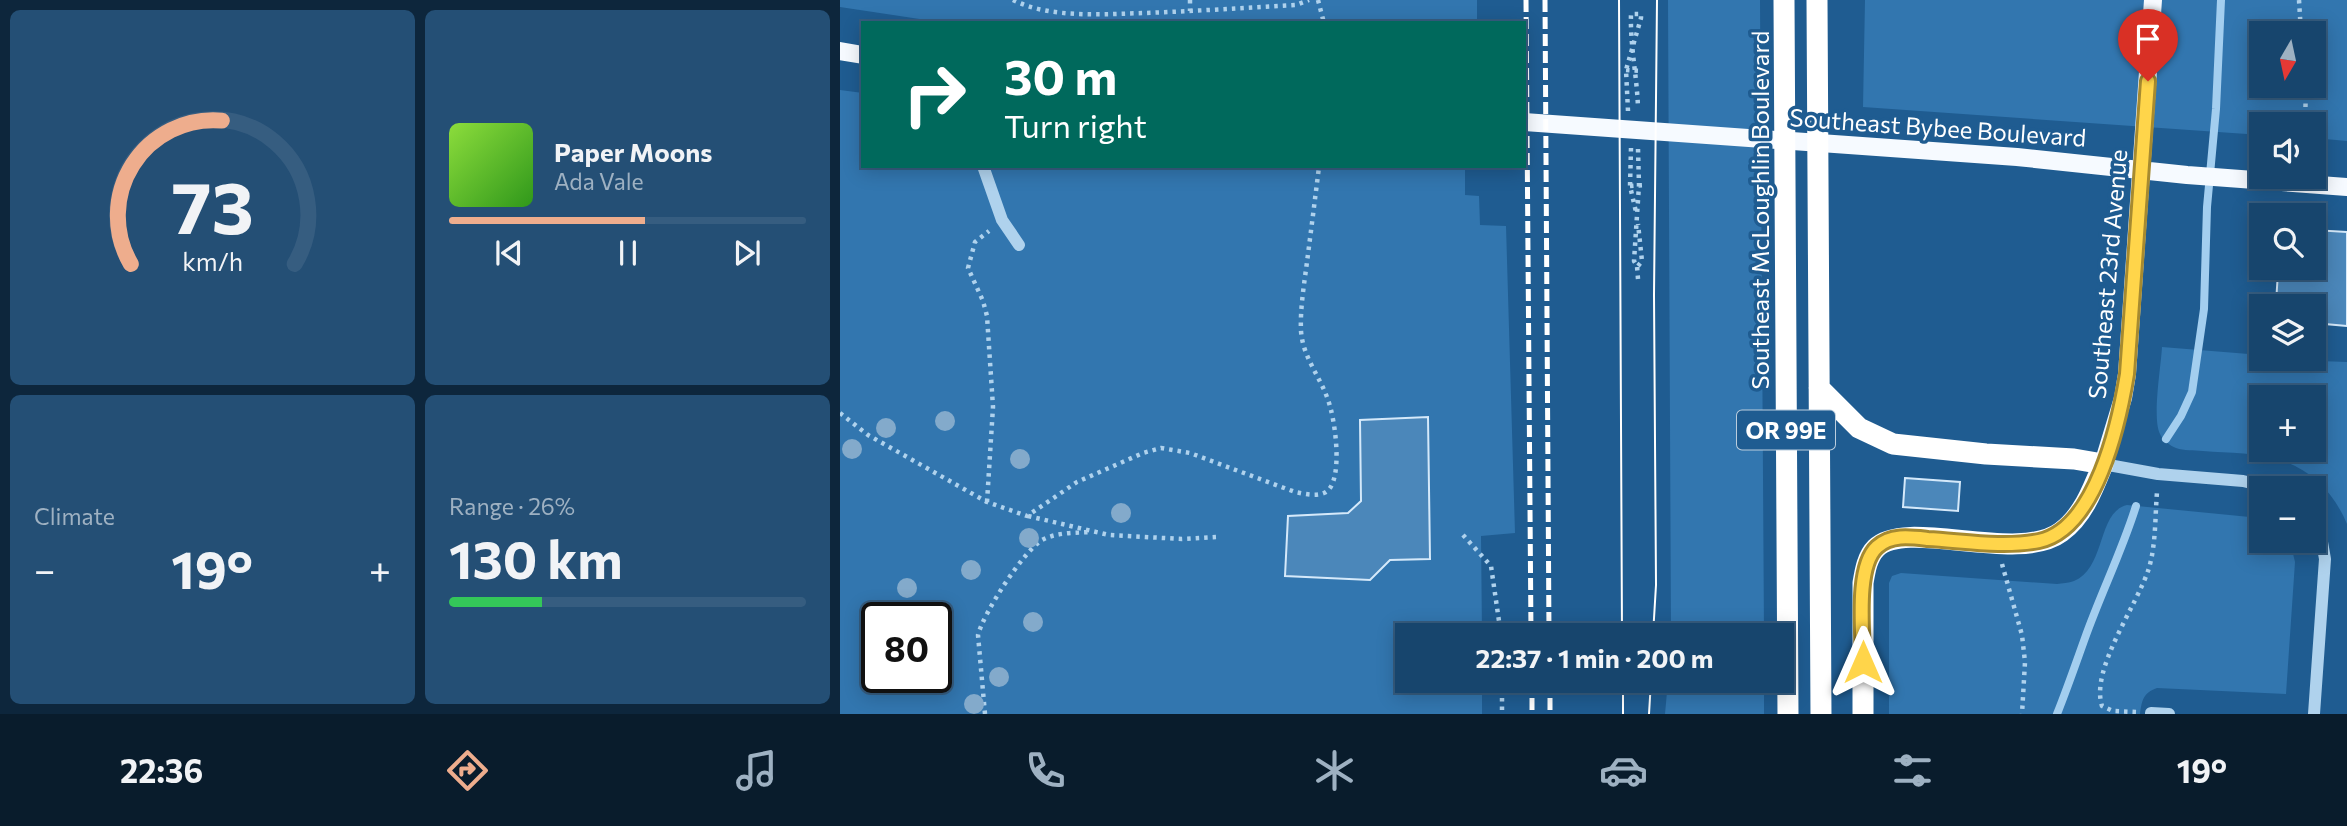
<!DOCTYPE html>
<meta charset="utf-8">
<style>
body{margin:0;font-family:Commissioner,sans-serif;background:#244f75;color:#f1f3f6;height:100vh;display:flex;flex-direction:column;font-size:26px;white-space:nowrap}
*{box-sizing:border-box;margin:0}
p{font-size:23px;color:#9eb1c2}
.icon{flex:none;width:38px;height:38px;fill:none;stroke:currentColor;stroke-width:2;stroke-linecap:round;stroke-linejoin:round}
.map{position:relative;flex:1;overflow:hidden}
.panel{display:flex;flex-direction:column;gap:10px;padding:10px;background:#0d263c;width:840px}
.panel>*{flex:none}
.banner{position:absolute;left:21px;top:21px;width:665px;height:147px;border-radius:0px;box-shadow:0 4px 18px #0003,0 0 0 2px #365d80;background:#00695c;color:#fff;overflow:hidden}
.needle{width:46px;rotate:189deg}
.controls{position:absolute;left:1409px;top:21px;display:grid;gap:14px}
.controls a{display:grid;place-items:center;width:77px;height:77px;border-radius:0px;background:#17456d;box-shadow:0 4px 18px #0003,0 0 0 2px #365d80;font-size:35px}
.speed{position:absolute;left:21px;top:602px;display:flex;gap:14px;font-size:35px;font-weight:700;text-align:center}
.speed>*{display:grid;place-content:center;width:91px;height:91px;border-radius:50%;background:#17456d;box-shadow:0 4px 18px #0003,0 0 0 2px #365d80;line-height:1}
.speed .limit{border:4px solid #111;border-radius:10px;background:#fff;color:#111}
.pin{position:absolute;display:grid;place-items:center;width:60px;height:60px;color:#fff;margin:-72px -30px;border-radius:50% 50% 50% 0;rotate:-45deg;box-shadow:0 0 7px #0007}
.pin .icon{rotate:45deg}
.me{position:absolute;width:77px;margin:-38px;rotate:0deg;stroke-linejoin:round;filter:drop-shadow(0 0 5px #0008)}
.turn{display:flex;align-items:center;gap:24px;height:147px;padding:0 28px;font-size:32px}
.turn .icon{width:91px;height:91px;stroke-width:2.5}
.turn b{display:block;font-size:49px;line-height:60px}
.big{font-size:52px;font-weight:700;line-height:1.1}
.panel .widget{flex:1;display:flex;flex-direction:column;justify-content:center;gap:10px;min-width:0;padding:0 24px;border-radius:10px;background:#244f75}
.panel .dial{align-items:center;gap:0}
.dial svg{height:182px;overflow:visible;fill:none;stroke:#365d80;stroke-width:7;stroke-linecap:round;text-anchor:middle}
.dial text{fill:#f1f3f6;stroke:none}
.song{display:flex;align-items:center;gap:21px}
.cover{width:84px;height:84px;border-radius:10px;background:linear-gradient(135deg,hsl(90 70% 55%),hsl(110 70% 35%))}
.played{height:7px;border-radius:4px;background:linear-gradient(90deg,#eead8d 55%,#365d80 55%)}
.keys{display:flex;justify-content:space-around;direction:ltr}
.heat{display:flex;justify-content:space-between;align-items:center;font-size:38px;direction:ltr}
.charge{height:10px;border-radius:5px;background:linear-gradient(90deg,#34c759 26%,#365d80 0)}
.panel .tiles{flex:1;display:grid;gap:10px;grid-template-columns:repeat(2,1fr)}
.trip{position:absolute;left:555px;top:623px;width:399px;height:70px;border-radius:0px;background:#17456d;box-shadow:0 4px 18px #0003,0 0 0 2px #365d80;font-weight:700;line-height:70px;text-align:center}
.menu{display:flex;height:112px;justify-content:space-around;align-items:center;background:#091c2c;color:#9eb1c2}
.menu .icon{width:49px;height:49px}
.menu .current{color:#eead8d}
.menu b{font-size:32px;color:#f1f3f6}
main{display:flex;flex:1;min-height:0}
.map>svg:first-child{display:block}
</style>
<main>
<section class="panel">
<div class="tiles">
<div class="widget dial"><svg viewBox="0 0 100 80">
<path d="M14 69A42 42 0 1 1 86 69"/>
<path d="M14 69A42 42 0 0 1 54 6" stroke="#eead8d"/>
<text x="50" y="56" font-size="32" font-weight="700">73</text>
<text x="50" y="72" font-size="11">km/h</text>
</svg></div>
<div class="widget">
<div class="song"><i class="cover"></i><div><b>Paper Moons</b><p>Ada Vale</p></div></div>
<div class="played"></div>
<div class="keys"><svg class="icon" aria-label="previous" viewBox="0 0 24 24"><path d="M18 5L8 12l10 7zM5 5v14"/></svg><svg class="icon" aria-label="pause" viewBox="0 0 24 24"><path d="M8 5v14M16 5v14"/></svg><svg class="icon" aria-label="next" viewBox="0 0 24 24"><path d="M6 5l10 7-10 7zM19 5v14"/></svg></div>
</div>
<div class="widget"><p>Climate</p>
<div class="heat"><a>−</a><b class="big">19°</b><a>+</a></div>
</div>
<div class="widget"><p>Range · 26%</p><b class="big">130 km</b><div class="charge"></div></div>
</div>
</section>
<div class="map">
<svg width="1507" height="714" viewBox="0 0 1507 714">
<rect width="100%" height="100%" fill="#1f5c91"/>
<path fill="#3276af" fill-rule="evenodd" d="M0 0H637V23H106L0 7Z
M828 0H920L924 635H831Z
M1025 0H1507V141L1474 138V124H1421V135L1023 107ZM1421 33H1474V86H1421Z
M0 90 23 93V166H625V195L639 196 640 225 666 226 675 533 641 536 642 635H567V681H642V714H0ZM37 618H96V677H37Z
M1322 347 1421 355V359L1507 362V524C1495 495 1473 471 1443 461 1418 452 1389 453 1363 451 1354 450 1344 451 1336 448 1330 446 1322 439 1320 434 1312 418 1321 367 1322 347ZM1421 397H1474V450H1421Z
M1287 505 1420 518 1421 541H1450L1455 562 1446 694 1317 688C1303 693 1302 700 1300 714H1049V583L1052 576 1061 573 1217 584C1222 583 1229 583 1234 581 1266 568 1257 512 1287 505Z
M828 681H924V714H825Z"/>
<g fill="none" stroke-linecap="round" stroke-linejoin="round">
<path stroke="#a3ceef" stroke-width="8" d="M1326 439 1341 416 1352 392 1364 309 1367 207 1376 109 1381 0
M1217 714C1227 689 1236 663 1245 638 1261 593 1282 551 1296 506"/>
</g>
<path fill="#4b87ba" stroke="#d5e9fa" stroke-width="2" d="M1420 226 1421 268H1474V230L1507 232V326L1474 323V306L1436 303 1438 272 1417 271Z
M588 417 590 559 550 560 530 580 445 576 448 516 508 513 521 501 520 420Z
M1065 478 1120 482 1118 511 1063 507Z"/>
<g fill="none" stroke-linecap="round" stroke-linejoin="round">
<path stroke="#afd2ed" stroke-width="4.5" stroke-dasharray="3.5 5" stroke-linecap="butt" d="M173 0C211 19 264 14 305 13 355 11 405 8 456 5L469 0
M350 0V11
M478 0 484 23
M1459 0 1461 33
M786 70 802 71
M788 111 786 70 801 18V14H791C790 46 797 76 798 108
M1465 124 1466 86
M791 148 790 186 796 212
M790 186 806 185
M798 266 802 261 798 224
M798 279 797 266 794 261 799 185 798 149
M0 413 28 435 147 502 187 516 237 482 303 453 321 448 350 453 455 492C465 494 477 497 486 492 504 480 495 418 488 400 480 376 463 358 461 331 460 309 464 285 467 262 471 231 475 199 479 167
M147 502 153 407 147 316 143 301 128 268 135 242 149 231
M188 516 269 535 342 539 376 537
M623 535 651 566 661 635
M1162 564 1182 635 1185 662 1182 714
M662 681V714
M1296 712 1273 711 1262 706C1250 669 1297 606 1309 568 1316 544 1315 517 1317 492
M145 714 138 635C144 612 183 552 202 540 217 532 235 533 251 532"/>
<path stroke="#afd2ed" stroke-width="12" d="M143 166 162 220 179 245
M1263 464 1318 474 1403 481 1432 488
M1474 522 1482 542 1485 559 1474 714
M1311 713 1329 714"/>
<path stroke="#f6faff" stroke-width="18" d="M0 51 23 55
M684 122 1177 157 1347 175 1507 187
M1263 464 1283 398 1287 374 1313 0"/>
<path stroke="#fff" stroke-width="21" d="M944 0 948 714
M977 0 981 714
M979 388 1019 428 1053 444 1146 454 1234 459 1263 464C1253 489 1243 516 1221 532 1178 564 1066 518 1036 548 1027 557 1025 571 1023 583V714"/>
<path stroke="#fff" stroke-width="2" d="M779 0 782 635
M813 635 816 585 814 295 817 0
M783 681V714
M809 714 811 681"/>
<path stroke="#fff" stroke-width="5" stroke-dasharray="12 5" stroke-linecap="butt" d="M686 0 691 635
M705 0 709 635
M692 681V714
M710 681V714"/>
</g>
<g fill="#83aacb">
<circle cx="105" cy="421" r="10"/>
<circle cx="46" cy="428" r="10"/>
<circle cx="12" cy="449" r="10"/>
<circle cx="180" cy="459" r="10"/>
<circle cx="281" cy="513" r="10"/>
<circle cx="189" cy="538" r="10"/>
<circle cx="131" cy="570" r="10"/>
<circle cx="67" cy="588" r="10"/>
<circle cx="193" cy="622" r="10"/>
<circle cx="159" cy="677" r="10"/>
<circle cx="134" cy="704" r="10"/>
</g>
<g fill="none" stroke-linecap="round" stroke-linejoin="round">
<defs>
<path id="route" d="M1023 662C1023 633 1015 567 1037 547 1051 534 1071 537 1088 539 1124 541 1163 548 1199 541 1256 529 1279 423 1287 374L1308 81"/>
</defs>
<use href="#route" stroke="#a68a30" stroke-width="18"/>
<use href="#route" stroke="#ffd54a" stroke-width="12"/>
</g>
<g text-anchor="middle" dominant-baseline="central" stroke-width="7" stroke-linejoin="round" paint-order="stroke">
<rect fill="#1f5c91" stroke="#bccede" stroke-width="2" x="897" y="410.5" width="98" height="39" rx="5"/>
<g font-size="23" font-weight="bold" fill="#fff">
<text x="946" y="430">OR 99E</text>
</g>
<g font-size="24" fill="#fff" stroke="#1f5c91">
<text transform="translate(1098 127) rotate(4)">Southeast Bybee Boulevard</text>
<text transform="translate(919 210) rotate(-90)">Southeast McLoughlin Boulevard</text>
<text transform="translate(1267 274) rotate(-85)">Southeast 23rd Avenue</text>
</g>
</g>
</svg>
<div class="controls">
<a><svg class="needle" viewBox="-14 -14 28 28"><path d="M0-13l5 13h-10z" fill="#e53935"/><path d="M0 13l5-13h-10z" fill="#9eb1c2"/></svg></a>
<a><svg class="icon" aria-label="sound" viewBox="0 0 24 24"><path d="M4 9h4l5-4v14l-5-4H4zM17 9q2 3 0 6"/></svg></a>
<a><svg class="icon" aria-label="search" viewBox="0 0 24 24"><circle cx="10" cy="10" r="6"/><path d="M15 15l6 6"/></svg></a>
<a><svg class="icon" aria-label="layers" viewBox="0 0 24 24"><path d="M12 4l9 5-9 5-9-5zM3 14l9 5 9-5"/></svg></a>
<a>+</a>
<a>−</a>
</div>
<div class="speed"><div class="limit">80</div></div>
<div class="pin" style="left:1308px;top:81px;background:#d93025"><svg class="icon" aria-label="arrive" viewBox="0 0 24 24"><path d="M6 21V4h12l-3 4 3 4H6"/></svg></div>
<svg class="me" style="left:1023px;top:662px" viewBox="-20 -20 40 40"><path d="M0-17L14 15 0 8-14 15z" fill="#ffd54a" stroke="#fff" stroke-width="4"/></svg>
<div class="trip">22:37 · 1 min · 200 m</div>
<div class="banner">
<div class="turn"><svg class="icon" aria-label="right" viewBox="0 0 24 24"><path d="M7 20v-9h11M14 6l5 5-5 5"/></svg><div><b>30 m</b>Turn right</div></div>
</div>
</div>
</main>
<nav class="menu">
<b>22:36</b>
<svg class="icon current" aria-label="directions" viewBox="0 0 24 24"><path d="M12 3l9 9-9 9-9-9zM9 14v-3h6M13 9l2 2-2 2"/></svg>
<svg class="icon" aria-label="music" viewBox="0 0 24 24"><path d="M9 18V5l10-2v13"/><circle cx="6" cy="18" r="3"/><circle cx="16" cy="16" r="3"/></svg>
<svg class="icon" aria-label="phone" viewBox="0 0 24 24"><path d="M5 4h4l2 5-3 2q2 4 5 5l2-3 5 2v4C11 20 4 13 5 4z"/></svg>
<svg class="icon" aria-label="climate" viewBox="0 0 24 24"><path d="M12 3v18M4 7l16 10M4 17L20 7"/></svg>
<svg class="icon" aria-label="car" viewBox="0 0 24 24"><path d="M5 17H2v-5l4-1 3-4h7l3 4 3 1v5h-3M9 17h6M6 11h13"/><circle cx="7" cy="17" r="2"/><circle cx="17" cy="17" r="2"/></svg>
<svg class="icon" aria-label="filters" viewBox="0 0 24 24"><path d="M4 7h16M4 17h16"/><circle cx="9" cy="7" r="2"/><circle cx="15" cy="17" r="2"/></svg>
<b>19°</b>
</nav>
